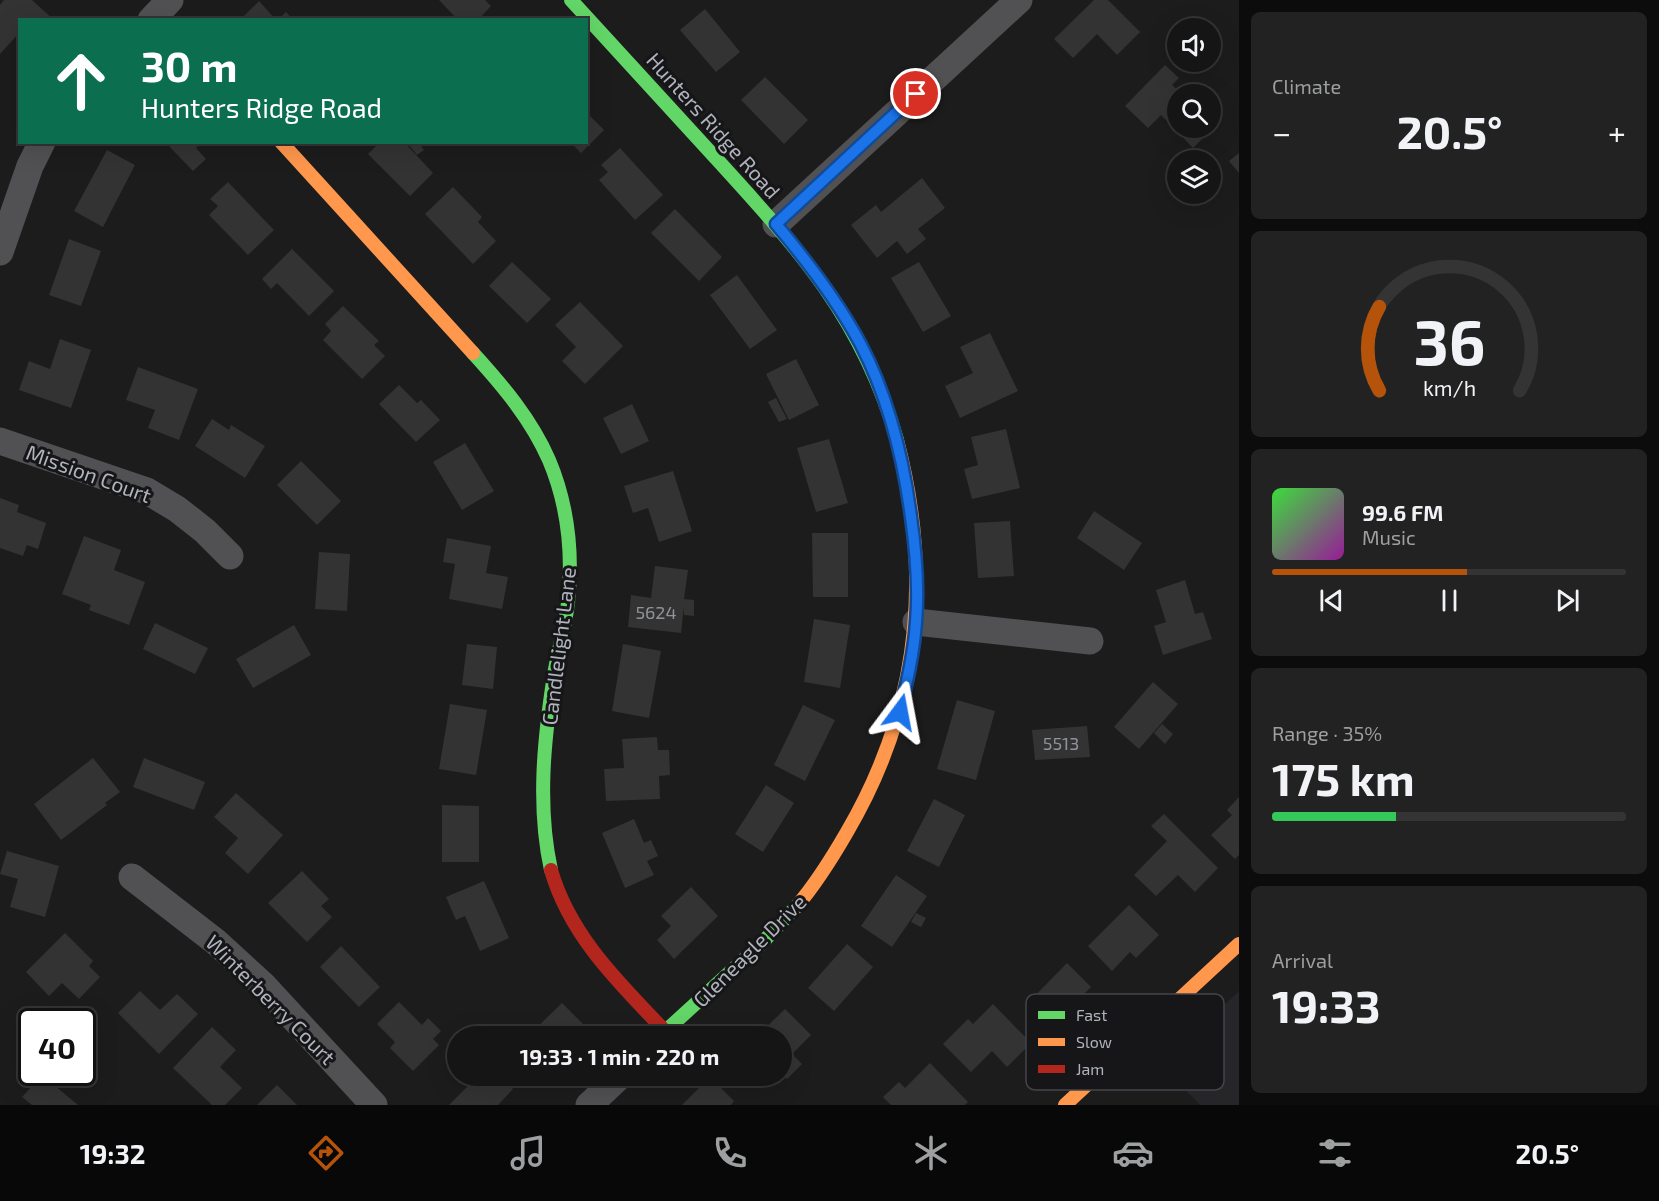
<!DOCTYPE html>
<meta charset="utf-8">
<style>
body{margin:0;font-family:"Exo 2",sans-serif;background:#222;color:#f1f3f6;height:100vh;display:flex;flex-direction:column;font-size:22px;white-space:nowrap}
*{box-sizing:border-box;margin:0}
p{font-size:20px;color:#9d9fa0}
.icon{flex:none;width:33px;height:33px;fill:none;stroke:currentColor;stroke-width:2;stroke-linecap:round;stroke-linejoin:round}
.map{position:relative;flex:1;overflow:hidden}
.drawer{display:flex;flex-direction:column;gap:12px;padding:12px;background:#0c0c0c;width:420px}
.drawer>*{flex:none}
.guide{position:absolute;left:18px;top:18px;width:570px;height:126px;border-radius:0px;box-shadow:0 6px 24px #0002,0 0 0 2px #343434;background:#0b6e4f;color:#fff;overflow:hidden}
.tools{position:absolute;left:1167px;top:18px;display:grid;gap:12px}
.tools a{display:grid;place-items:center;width:54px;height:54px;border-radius:50%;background:#151515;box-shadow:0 6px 24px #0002,0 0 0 2px #343434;font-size:30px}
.speed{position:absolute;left:18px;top:1008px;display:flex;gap:12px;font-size:30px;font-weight:700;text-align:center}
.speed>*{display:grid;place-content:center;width:78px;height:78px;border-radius:50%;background:#151515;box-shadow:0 6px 24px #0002,0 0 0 2px #343434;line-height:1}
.speed .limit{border:3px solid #111;border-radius:9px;background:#fff;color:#111}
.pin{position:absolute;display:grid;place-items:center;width:51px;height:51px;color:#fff;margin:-26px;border:3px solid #fff;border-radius:50%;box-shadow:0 2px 6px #0007}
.me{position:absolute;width:66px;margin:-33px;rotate:13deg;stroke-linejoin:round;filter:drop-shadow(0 0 4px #0008)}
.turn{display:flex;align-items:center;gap:21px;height:126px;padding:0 24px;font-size:27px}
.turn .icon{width:78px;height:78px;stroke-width:2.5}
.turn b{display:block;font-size:42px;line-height:51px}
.big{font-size:45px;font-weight:700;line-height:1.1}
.drawer .card{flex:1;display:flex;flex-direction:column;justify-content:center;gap:9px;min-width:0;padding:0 21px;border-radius:9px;background:#222}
.drawer .dial{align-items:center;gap:0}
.dial svg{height:156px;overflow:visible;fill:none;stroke:#343434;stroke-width:7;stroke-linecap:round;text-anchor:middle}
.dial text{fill:#f1f3f6;stroke:none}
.song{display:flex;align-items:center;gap:18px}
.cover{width:72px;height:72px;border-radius:9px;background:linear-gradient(135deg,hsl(120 70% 55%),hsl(300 70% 35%))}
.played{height:6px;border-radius:3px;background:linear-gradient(90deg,#b45309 55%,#343434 55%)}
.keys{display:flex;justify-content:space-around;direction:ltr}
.heat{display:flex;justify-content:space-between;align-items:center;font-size:33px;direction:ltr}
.charge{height:9px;border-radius:4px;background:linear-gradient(90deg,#34c759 35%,#343434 0)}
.trip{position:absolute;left:447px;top:1026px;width:345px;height:60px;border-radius:30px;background:#151515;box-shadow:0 6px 24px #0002,0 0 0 2px #343434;font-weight:700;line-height:60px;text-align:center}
.dock{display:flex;height:96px;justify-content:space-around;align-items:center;background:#080808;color:#9d9fa0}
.dock .icon{width:42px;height:42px}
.dock .current{color:#b45309}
.dock b{font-size:27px;color:#f1f3f6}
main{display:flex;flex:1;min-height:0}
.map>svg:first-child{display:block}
</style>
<main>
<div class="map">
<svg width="1239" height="1105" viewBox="0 0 1239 1105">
<rect width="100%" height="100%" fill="#1c1c1c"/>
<path fill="#262629" d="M1239 991V1105H1200L1162 1065Z"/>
<path fill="#333334" d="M4 0H32L54 20H20V32L0 54V5Z
M439 0H485L491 6 478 20H458Z
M1094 0H1108L1140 32 1117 55 1097 34 1073 58 1054 39Z
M259 1 276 20H240Z
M705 9 740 52 716 72 680 30Z
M286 12 293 20H278Z
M1165 65 1179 78 1172 85 1182 94H1178V128H1210V112L1220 121 1193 148 1161 115 1148 128 1125 106Z
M765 77 808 120 784 144 741 100Z
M586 112 604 130 581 153 570 142H586Z
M165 142H202L196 148 206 159 193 171Z
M380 142H404L433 173 410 196 368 154Z
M409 142H418L424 150 417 155 408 144Z
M620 148 663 195 635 220 599 180 608 172 601 165Z
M107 150 135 165 103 227 74 211Z
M1239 153V173L1229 161Z
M922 178 945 208 918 229 926 239 907 254 897 241 877 258 851 225 876 205 881 212Z
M228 182 274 230 248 255 209 215 218 206 210 199Z
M453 187 482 217 478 222 496 241 473 264 425 214Z
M675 209 722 257 699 281 651 233Z
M69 239 101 251 81 306 49 295Z
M292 249 334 291 309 316 277 283 271 289 262 279Z
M512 262 551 299 527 323 489 286Z
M919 262 951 316 923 332 891 278Z
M737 275 777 330 750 349 710 295Z
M580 302 623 346 585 384 562 361 576 347 555 325Z
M343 306 379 341 374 345 385 356 362 379 323 340 331 331 325 324Z
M990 333 1018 391 960 418 945 386 973 373 960 347Z
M60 339 91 350 71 408 19 390 29 361 50 369Z
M796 359 819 405 789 420 766 374Z
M138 367 198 389 179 440 148 428 155 410 126 400Z
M399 385 417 403 421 400 440 420 416 442 379 404Z
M776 398 787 419 779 422 768 402Z
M632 404 649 441 621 454 603 418Z
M212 419 229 430 231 425 265 446 245 478 195 446Z
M1006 429 1020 488 972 499 964 469 978 465 971 437Z
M829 439 848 503 816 512 797 448Z
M465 443 494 491 462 510 433 462Z
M301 461 341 501 317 525 277 485Z
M673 471 692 531 659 542 648 508 633 513 624 486Z
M0 498 19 505 17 512 46 523 38 549 27 545 23 556 0 548Z
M1094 511 1142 543 1124 570 1077 538Z
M1010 521 1014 576 978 578 974 523Z
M812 533H848V597H813Z
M84 536 121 550 114 570 145 582 129 625 89 610 91 605 62 594Z
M447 538 491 546 486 573 508 577 502 609 449 599 455 564 443 562Z
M319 552 350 554 347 611 315 609Z
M655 566 688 570 684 599 694 600V616L684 615V606L681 633 628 627 631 595 651 598Z
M1185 580 1195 614 1203 612 1212 639 1163 655 1154 626 1166 622 1156 590Z
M814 619 850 625 840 688 804 682Z
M155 623 208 648 195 674 143 649Z
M294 625 311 655 253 688 236 659Z
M467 644 497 647 493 689 462 685Z
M623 644 661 651 649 718 612 711Z
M1153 682 1178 704 1139 749 1114 727Z
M957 700 995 711 976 780 937 769Z
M450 704 487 710 476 775 439 769Z
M803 705 835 720 805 781 774 765Z
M1162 724 1173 734 1165 744 1154 733Z
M1087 726 1090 757 1035 760 1032 730Z
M657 737 658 750H669L670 775 659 776 660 799 606 801 604 769 624 768 622 739Z
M93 758 120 792 105 803 107 805 61 840 34 804Z
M144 758 205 782 194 810 133 787Z
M766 785 794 803 763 852 735 834Z
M236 793 283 835 248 874 225 853 238 838 214 817Z
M1239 797V855L1235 859 1211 835 1232 815 1227 810Z
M934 799 965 815 939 867 907 851Z
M442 805 479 806V862H442Z
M1164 814 1218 868 1195 892 1178 875 1156 896 1134 875 1167 841 1151 826Z
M634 819 644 843 651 840 658 856 647 861 654 875 625 888 602 833Z
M7 851 59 866 45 917 10 907 18 879 0 874Z
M302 871 329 899 321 906 332 917 307 942 268 903Z
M896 875 927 896 892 947 861 926Z
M484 881 509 938 480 951 465 916 456 920 446 897Z
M691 887 718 916 674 959 657 940 671 926 661 916Z
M1129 905 1159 935 1136 958 1130 952 1112 971 1088 946Z
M916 913 926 918 921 927 911 922Z
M65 933 93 961 89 966 100 977 79 999 62 983 49 996 26 972Z
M847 944 873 967 834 1011 808 988Z
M341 946 380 987 359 1007 320 967Z
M1067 963 1091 987 1050 1028 1026 1005Z
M140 991 160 1010 177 994 198 1014 159 1054 118 1013Z
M399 1002 422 1025 428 1018 441 1031 433 1039 439 1045 413 1071 390 1048 395 1042 377 1024Z
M562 1003 585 1026 574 1036H528Z
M993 1004 1031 1043 1007 1067 992 1051 971 1072 943 1044 968 1019 973 1024Z
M785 1009 811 1035 792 1054 802 1064 787 1079 782 1074V1036H757Z
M212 1027 236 1050 220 1067 242 1088 225 1105H212L173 1068Z
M930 1063 968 1102 965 1105H891L883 1097 899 1082 905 1088Z
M42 1075 78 1105H32L22 1097Z
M478 1076H499L513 1089 498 1105H449Z
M710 1077 734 1101 731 1105H682Z
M277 1085 297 1105H257Z"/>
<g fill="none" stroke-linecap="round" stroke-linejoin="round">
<path stroke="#515154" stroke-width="27" d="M151 20 170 0
M776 224 1019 0
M0 252 30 166 42 142
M0 441 147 491 177 509 205 531 230 556
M916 622 1090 641
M132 877 216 942 263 985 374 1105
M589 1105 620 1076"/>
<path stroke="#63d668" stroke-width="14" d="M571 0C618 51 665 103 712 154 795 245 863 318 897 440
M473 353C503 386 531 419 549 460 568 505 573 555 568 603 565 628 558 651 554 675 544 739 537 806 551 870
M660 1036 762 943 796 907"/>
<path stroke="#ff974d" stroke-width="14" d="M281 142 473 353
M796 907C816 884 832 858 847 832 919 709 933 577 897 440
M1065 1105 1239 944"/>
<path stroke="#b3261e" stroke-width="14" d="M551 870C570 936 619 983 665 1031"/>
</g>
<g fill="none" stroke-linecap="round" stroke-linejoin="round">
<defs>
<path id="route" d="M900 712C907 682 914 652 916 622 919 587 916 552 911 517 903 456 889 398 860 343 837 300 807 261 776 224L916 94"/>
</defs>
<use href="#route" stroke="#114b97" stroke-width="15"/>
<use href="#route" stroke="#1a73e8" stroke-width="10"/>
</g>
<g text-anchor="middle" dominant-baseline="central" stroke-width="6" stroke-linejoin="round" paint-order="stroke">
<g font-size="18" fill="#909399">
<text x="656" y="612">5624</text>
<text x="1061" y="743">5513</text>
</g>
<g font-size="21" fill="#afb3bb" stroke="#161618">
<text transform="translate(714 125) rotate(48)">Hunters Ridge Road</text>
<text transform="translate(89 473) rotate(20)">Mission Court</text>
<text transform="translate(558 646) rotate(-83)">Candlelight Lane</text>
<text transform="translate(749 950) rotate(-45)">Gleneagle Drive</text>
<text transform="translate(271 999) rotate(45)">Winterberry Court</text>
</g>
</g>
<rect x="1026" y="994" width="198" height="96" rx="9" fill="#161618" stroke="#444549" stroke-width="1.5"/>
<rect x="1038" y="1011" width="27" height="8" fill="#63d668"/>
<rect x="1038" y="1038" width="27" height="8" fill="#ff974d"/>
<rect x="1038" y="1065" width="27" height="8" fill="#b3261e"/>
<g font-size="16" fill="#afb3bb">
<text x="1076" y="1021">Fast</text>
<text x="1076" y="1048">Slow</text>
<text x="1076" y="1075">Jam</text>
</g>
</svg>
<div class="tools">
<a><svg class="icon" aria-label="sound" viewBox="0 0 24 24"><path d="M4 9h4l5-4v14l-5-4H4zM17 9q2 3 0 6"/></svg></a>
<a><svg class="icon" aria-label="search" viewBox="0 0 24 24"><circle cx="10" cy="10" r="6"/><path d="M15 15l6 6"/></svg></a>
<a><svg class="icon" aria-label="layers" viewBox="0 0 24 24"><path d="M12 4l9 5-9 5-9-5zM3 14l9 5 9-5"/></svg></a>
</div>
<div class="speed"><div class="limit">40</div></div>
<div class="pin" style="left:916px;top:94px;background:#d93025"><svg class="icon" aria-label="arrive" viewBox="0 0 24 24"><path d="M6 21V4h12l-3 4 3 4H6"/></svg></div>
<svg class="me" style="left:900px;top:712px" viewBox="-20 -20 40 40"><path d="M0-17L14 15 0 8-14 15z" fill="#1a73e8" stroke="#fff" stroke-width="4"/></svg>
<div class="trip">19:33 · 1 min · 220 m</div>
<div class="guide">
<div class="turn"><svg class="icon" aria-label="ahead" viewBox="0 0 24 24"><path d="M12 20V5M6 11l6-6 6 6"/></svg><div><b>30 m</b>Hunters Ridge Road</div></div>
</div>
</div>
<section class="drawer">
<div class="card"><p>Climate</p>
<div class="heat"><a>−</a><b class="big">20.5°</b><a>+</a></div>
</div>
<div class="card dial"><svg viewBox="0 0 100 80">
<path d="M14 69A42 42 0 1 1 86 69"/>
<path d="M14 69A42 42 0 0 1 14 26" stroke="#b45309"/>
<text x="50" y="56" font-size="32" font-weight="700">36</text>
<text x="50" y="72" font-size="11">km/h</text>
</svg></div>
<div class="card">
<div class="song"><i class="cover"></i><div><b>99.6 FM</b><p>Music</p></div></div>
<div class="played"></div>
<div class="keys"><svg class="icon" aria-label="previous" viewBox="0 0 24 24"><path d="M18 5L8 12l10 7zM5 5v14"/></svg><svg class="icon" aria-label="pause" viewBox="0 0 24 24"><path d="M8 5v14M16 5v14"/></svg><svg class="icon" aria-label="next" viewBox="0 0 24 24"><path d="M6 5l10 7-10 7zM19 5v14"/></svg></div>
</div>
<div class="card"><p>Range · 35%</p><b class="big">175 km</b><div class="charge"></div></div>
<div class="card"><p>Arrival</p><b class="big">19:33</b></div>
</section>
</main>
<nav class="dock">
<b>19:32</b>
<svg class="icon current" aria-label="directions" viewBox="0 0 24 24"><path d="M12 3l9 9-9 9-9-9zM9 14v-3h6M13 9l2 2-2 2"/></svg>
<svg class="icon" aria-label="music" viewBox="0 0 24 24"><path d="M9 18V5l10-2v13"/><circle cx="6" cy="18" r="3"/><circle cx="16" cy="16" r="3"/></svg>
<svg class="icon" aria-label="phone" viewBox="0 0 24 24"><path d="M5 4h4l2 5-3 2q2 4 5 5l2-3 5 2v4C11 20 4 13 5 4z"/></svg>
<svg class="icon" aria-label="climate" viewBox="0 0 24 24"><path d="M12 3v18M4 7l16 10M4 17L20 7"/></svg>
<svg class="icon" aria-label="car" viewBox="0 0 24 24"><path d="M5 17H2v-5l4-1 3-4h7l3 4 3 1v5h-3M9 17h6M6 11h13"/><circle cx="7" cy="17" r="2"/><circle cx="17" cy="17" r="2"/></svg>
<svg class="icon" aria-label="filters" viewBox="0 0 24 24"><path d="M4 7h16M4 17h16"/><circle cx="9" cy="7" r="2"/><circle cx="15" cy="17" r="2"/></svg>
<b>20.5°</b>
</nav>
